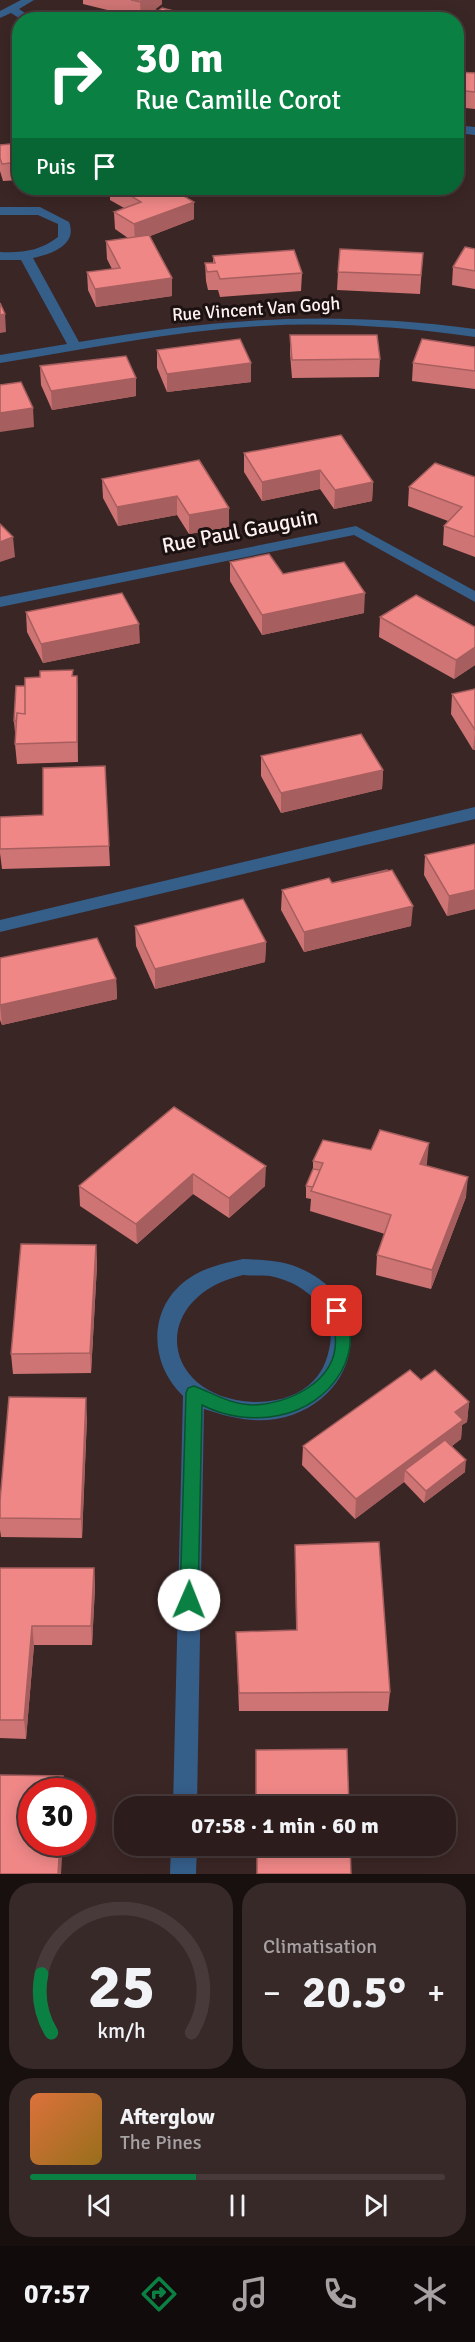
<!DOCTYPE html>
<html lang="fr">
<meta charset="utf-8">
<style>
body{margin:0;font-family:Signika,sans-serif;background:#382929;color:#f1f3f6;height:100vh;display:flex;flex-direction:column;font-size:22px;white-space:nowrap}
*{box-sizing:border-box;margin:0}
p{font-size:20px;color:#a6a1a3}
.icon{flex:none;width:33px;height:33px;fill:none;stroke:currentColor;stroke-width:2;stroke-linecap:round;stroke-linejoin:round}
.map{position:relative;height:1874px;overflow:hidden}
.panel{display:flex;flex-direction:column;gap:9px;padding:9px;background:#180f0f;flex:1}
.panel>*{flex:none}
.guide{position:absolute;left:12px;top:12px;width:452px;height:183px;border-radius:24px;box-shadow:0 3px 15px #0003,0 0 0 2px #483a3b;background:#0b8043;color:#fff;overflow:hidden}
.speed{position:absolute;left:18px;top:1778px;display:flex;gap:12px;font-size:30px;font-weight:700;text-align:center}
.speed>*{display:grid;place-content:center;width:78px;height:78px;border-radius:50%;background:#2c1c1c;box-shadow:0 3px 15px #0003,0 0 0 2px #483a3b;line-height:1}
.speed .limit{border:9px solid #d22;background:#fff;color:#111}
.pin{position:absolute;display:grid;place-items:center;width:51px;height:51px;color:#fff;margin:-26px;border-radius:12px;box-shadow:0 3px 9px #0006}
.me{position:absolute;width:66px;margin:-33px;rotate:1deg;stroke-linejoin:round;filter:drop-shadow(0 0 4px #0008)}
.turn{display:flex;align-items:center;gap:21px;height:126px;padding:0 24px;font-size:27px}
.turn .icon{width:78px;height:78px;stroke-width:2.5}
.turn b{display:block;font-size:42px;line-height:51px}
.then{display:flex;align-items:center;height:57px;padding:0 24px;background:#0003;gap:12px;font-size:22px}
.big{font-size:45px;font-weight:700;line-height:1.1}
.panel .widget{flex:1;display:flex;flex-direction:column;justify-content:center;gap:9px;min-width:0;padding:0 21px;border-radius:24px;background:#382929}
.panel .dial{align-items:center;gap:0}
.dial svg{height:156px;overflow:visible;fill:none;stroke:#483a3b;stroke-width:7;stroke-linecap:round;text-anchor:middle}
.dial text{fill:#f1f3f6;stroke:none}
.song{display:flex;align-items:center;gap:18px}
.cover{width:72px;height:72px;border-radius:9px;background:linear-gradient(135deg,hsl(20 70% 55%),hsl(40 70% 35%))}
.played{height:6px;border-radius:3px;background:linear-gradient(90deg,#0b8043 40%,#483a3b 40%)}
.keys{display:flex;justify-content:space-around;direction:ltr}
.heat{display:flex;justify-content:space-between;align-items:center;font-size:33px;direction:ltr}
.panel .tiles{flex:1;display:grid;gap:9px;grid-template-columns:1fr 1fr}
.widget:last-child{grid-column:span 2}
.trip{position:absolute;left:114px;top:1796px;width:342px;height:60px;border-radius:24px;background:#2c1c1c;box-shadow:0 3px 15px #0003,0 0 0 2px #483a3b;font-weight:700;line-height:60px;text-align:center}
.tab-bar{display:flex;height:96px;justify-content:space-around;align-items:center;background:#120b0b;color:#a6a1a3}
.tab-bar .icon{width:42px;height:42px}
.tab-bar .selected{color:#0b8043}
.tab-bar b{font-size:27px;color:#f1f3f6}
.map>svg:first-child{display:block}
</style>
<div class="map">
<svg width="475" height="1874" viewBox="0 0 475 1874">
<rect width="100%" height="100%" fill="#3a2625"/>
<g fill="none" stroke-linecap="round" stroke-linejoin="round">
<path fill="#355e89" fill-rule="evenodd" d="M21 0H34L19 9 36 20H22L11 13 0 18V11Z
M456 125 475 127V135L456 133Z
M0 207H40L69 222C78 245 51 254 33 258L79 342C219 318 333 310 475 329V337C404 327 333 322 261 326 173 331 87 349 0 363V355L67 344 21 260H0V252C22 253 40 251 58 237V224L38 215H0Z
M356 526 475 591V602L354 535 0 607V597Z
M475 807V819L0 932V920Z
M243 1259C262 1260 279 1260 297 1267 381 1300 361 1404 276 1419 252 1423 228 1417 204 1409L197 1806H173L183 1396C148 1363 147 1305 191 1277 206 1267 225 1263 243 1259ZM243 1275C252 1276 262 1275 270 1276 303 1282 336 1309 330 1345 327 1361 322 1374 309 1385 293 1398 274 1402 254 1402 159 1398 148 1297 243 1275Z
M171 1845H197L196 1874H170Z"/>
</g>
<path fill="#ce7474" d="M83 0H162V4L154 10 209 20H140V18L83 4Z
M456 72 475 73V109L456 107Z
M20 143V180L3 181 0 171V145Z
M59 188H93L60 191Z
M110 188H170L194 219 150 236 172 278V296L96 307 88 290 87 272 112 269 107 259 106 241 128 238 115 229 114 212 124 208 110 200Z
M475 249V289L452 285 453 267Z
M423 253 420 294 337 290 338 272Z
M213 256 302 273 301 291 220 297 218 290H208L206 281 205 263H213Z
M290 335 380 359 379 377 292 378 290 354Z
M475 347V389L412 381 413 363Z
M157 350 251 382 167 392 157 368Z
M40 366 136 378V396L52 410 41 385Z
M244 453 373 482 372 501 334 509 320 489 262 501 244 472Z
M199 460 229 527 189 534 177 515 118 526 103 498 102 479Z
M475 477V557L443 545 444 526 448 521 408 506 409 487Z
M230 562 283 574 364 613 262 635 230 581Z
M26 612 140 643 43 663 27 632Z
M380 617 475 627V665L454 679 379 637Z
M73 676H77L78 696V762L17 764 15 744 16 733H15L14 721 25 686Z
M475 689V750H473L451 714 452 694Z
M261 756 383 770 382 789 281 813 261 776Z
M105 766 110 866 2 869 0 853V817L43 815Z
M475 844V909L447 916 424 875 425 855Z
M332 883 411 926 304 952 281 910 282 890Z
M135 926 266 942 265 962 155 989 136 946Z
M0 958 116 979 117 999 2 1025 0 1020Z
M174 1107 265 1186 229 1218 193 1194 137 1244 80 1206 79 1186Z
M313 1161 427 1163 426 1166 466 1197 431 1289 376 1275 377 1255 385 1234 310 1211 311 1199 306 1198V1186L313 1169Z
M96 1245 97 1265 91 1373 13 1374 11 1354Z
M421 1380 469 1402 467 1422 462 1425 461 1439 452 1446 465 1472 424 1503 404 1482 355 1519 302 1465 303 1446Z
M87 1417 82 1538 1 1537 0 1530V1501Z
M295 1545 390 1692 388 1711H239L236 1632 296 1630Z
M0 1568H94L95 1587 92 1645H34L26 1739 0 1738Z"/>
<path fill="#a75e5e" d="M144 0H162V4L141 19 140 2Z
M194 202V219L135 242 134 224Z
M172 278V296L96 307 95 289Z
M5 314 6 332 0 333V315Z
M251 363V382L167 392V374Z
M136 378V396L52 410 51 391Z
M33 408 34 427 0 432V413Z
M320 470V489L262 501V482Z
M373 482 372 501 334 509 335 490Z
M177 496V515L118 526 117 507Z
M229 508V527L189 534V515Z
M13 537 15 557 0 562V542Z
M365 593 364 613 262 635V615Z
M139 624 140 643 43 663 41 644Z
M475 647V665L454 679 456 660Z
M77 676 78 696V762L77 742Z
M475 731V750H473Z
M383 770 382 789 281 813V793Z
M475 890V909L447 916 449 896Z
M413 906 411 926 304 952V932Z
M266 942 265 962 155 989V969Z
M116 979 117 999 2 1025 0 1005Z
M429 1143 427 1163 418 1184 420 1164Z
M266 1166 265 1186 229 1218V1198Z
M193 1174V1194L137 1244 136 1224Z
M468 1177 466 1197 431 1289 432 1270Z
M96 1245 97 1265 91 1373 90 1353Z
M86 1398 87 1417 82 1538 81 1519Z
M469 1402 467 1422 462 1425 461 1439 411 1477 405 1470 404 1482 355 1519 356 1499 455 1412Z
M466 1460 465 1472 424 1503 426 1491Z
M94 1568 95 1587 92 1645 91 1626Z
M32 1626 34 1645 26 1739 24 1720Z
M63 1776 65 1791H62Z
M60 1842H63L61 1874H58Z"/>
<path fill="#ef8787" stroke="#a75e5e" stroke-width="1.5" d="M131 0H144L140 2Z
M162 8 209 20H145L140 18 153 9 158 11Z
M456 72 475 73V92L456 90Z
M20 143V162L2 164 0 158V145Z
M118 188H170L194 202 134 224 114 212 141 202Z
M149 235 172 278 95 289 87 272 120 268 106 241Z
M465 247 475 249V271L453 267Z
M340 249 423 253 421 275 338 272Z
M294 250 302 273 220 279 217 271 207 272 205 263H215L213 256Z
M0 303 5 314 0 315Z
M290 335H377L380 359 292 360Z
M240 339 251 363 167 374 157 350Z
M422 339 475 347V371L413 363Z
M126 356 136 378 51 391 40 366Z
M21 382 33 408 0 413V385Z
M341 435 373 482 335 490 320 470 262 482 244 453Z
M199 460 229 508 189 515 177 496 117 507 102 479Z
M435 463 475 477V537L444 526 462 507 409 487Z
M0 524 13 537 0 542Z
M269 554 283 574 344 562 365 593 262 615 230 562Z
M122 593 139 624 41 644 26 612Z
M416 595 475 627V647L456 660 380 617Z
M73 670 72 676H77V742L15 744 17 713 25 714V678L40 677V671Z
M16 686H25V714L17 713 16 721H14Z
M475 689V730L452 694Z
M361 734 383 770 281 793 261 756Z
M105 766 109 846 0 849V817L43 815V768Z
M475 844V890L449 896 425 855Z
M387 870V871L332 883Z
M392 870 413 906 304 932 282 890 329 878 332 883Z
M243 899 266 942 155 969 135 926Z
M97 938 116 979 0 1005V958Z
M174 1107 266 1166 229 1198 193 1174 136 1224 79 1186Z
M380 1130 429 1143 420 1164 468 1177 432 1270 377 1255 391 1215 311 1191 323 1163 313 1161 323 1140 371 1150Z
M313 1169 320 1170 313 1187 306 1186Z
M21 1244 96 1245 90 1353 11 1354Z
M410 1370 421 1380 435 1370 469 1402 455 1412 463 1420 356 1499 303 1446Z
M9 1397 86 1398 81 1519 0 1518V1501Z
M445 1440 466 1460 426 1491 405 1470Z
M379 1542 390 1692 239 1693 236 1632 297 1630 295 1545Z
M0 1568H94L91 1626H32L24 1720H0Z
M347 1749 349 1806H256V1750Z
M0 1775 63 1776 62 1791H32V1842H60L58 1874H0Z
M257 1845H350L351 1874H257Z"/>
<path fill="#0b8043" stroke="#07532c" stroke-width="1.5" d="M337 1305C345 1308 346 1315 348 1323 353 1341 350 1356 341 1372 313 1420 249 1429 202 1405L198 1600 195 1605 189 1607 183 1605 180 1600 186 1393 188 1388 194 1386C213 1393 229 1404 251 1405 289 1405 341 1380 335 1334 334 1326 331 1319 329 1311Z"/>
<g text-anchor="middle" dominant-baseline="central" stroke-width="6" stroke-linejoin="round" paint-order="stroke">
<g font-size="18" fill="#fff1f0" stroke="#1b1211">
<text transform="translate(256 309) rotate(-4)">Rue Vincent Van Gogh</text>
</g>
<g font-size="21" fill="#fff1f0" stroke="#1b1211">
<text transform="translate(240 531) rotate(-11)">Rue Paul Gauguin</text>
</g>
</g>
</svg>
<div class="speed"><div class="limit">30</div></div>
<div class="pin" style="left:337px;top:1311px;background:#d93025"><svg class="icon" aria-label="arrive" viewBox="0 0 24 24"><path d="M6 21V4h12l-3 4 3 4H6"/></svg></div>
<svg class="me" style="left:189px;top:1600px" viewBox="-20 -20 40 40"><circle r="19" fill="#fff"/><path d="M0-13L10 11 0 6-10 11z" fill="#0b8043"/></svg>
<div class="trip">07:58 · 1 min · 60 m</div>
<div class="guide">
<div class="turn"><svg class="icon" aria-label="right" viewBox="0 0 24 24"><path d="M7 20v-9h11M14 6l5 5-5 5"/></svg><div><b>30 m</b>Rue Camille Corot</div></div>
<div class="then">Puis<svg class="icon" aria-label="arrive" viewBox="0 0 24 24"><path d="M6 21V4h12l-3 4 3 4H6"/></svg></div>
</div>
</div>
<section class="panel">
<div class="tiles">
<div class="widget dial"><svg viewBox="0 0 100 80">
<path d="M14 69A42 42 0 1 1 86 69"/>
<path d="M14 69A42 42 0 0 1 9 39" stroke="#0b8043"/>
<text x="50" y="56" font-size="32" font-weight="700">25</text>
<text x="50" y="72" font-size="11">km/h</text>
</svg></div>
<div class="widget"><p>Climatisation</p>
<div class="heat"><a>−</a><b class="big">20.5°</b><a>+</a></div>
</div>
<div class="widget">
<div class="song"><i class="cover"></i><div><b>Afterglow</b><p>The Pines</p></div></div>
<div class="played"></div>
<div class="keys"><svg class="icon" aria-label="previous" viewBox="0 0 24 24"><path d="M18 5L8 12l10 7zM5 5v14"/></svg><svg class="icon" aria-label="pause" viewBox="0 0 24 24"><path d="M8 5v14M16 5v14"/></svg><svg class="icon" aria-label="next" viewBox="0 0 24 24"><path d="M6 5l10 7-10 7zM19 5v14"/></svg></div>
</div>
</div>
</section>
<nav class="tab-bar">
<b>07:57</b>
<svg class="icon selected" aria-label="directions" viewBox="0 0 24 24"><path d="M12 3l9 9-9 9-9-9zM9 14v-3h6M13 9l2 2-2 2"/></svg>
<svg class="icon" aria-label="music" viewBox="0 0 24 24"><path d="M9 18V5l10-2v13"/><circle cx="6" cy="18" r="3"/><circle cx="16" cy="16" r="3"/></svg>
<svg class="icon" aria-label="phone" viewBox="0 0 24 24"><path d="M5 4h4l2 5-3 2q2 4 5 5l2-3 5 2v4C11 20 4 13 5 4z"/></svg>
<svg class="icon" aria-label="climate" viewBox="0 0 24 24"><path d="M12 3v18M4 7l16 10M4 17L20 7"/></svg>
</nav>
